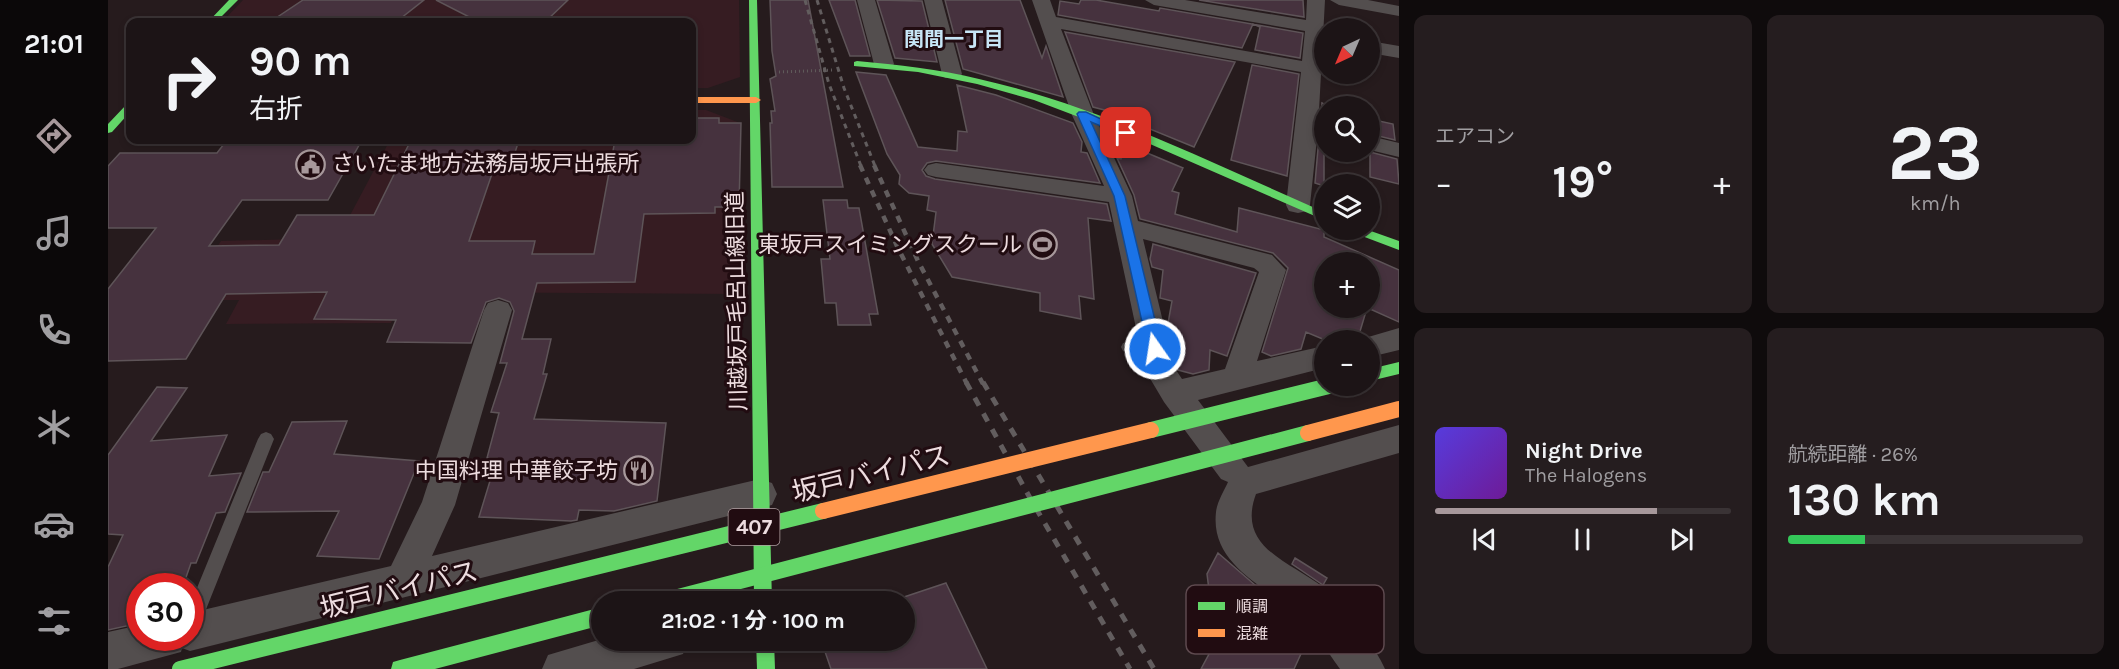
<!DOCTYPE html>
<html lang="ja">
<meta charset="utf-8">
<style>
body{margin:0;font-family:Karla,"Noto Sans JP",sans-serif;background:#251d1f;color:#f1f3f6;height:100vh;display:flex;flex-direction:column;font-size:22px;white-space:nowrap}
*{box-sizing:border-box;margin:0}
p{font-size:20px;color:#a09ea1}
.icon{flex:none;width:33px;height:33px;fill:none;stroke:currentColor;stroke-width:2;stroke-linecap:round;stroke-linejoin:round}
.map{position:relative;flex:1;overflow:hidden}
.panel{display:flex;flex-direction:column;gap:15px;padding:15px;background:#0f0b0c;width:720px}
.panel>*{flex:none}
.hud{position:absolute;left:18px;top:18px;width:570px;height:126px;border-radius:12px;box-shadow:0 3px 9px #0003,0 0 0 2px #3a3335;background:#1c1416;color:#f1f3f6;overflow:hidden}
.needle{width:39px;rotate:224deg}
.fabs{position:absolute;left:1206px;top:18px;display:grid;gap:12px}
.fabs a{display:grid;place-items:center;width:66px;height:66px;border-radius:50%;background:#1c1416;box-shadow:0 3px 9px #0003,0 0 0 2px #3a3335;font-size:30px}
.speed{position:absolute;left:18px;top:573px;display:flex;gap:12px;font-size:30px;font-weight:700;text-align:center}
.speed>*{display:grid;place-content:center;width:78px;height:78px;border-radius:50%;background:#1c1416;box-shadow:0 3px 9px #0003,0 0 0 2px #3a3335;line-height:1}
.speed .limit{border:9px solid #d22;background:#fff;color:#111}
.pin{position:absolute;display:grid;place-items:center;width:51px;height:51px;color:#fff;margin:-26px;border-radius:12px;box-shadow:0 3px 9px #0006}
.me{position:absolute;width:66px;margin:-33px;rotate:347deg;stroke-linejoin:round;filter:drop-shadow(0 0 4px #0008)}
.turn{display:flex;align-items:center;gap:21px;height:126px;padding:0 24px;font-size:27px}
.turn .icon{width:78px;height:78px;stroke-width:2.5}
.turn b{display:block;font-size:42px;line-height:51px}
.big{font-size:45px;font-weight:700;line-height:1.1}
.panel .widget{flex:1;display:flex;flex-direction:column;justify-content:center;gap:9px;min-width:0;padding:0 21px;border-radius:12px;background:#251d1f}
.panel .dial{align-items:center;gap:0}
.dial b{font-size:78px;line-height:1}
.song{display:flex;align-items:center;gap:18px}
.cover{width:72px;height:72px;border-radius:9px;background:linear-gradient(135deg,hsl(250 70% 55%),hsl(280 70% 35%))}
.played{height:6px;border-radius:3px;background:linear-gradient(90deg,#a7989b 75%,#3a3335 75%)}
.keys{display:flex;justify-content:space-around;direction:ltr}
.heat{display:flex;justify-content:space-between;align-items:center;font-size:33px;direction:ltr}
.charge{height:9px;border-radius:4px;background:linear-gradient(90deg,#34c759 26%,#3a3335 0)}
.panel .tiles{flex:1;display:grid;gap:15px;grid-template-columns:repeat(2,1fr)}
.trip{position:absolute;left:483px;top:591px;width:324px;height:60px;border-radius:30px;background:#1c1416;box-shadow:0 3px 9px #0003,0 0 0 2px #3a3335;font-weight:700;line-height:60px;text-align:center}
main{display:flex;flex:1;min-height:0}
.tab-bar{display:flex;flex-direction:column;width:108px;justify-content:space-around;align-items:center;background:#0b0809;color:#a09ea1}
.tab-bar .icon{width:42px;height:42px}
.tab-bar .on{color:#a7989b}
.tab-bar b{font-size:27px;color:#f1f3f6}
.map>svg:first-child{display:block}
</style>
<main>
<nav class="tab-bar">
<b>21:01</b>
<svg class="icon on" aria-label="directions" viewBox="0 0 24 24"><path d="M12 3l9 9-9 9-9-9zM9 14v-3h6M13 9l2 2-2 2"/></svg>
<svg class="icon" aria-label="music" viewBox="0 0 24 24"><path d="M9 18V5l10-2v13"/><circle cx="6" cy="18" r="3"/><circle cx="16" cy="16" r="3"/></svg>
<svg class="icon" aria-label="phone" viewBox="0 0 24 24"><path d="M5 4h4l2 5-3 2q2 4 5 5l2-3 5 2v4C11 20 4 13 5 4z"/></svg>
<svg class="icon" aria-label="climate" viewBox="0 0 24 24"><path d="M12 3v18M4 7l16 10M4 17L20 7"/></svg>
<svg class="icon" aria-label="car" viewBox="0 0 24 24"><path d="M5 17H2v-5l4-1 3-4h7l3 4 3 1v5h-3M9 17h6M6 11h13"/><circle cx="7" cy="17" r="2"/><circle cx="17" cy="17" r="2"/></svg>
<svg class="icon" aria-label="filters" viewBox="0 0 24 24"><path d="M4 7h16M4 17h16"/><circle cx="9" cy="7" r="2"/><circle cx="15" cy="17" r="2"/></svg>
</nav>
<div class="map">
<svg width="1291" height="669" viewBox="0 0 1291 669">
<rect width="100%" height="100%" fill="#261b1d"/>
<path fill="#361c22" d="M135 0H631L632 77 600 88H584V22H114Z
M584 110H598L632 123V294L296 292 283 323 118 324 131 300H74L113 241 230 238 282 140H584Z"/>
<path fill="#46323e" stroke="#5e5458" stroke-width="1.5" d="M195 0H316L288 22H162Z
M328 0H460L437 22H371Z
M662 0H700L735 187H664L662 123H664L663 111H667L662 79 668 76 664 51Z
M721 0H747L762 56H742Z
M769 0 814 1 829 62 787 58Z
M837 0H912L934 58 938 46 955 97 855 69Z
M973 0H988L1051 11 1052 8 1195 33 1192 58 1147 50 1152 27 1145 24 1134 48 950 15 952 1 971 4Z
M1091 0H1195L1196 17Z
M957 32 1127 62 1086 147 1032 125 1035 120 985 107Z
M1144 65 1191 74 1179 176 1123 160Z
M748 72 778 75 810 147 849 151 850 131 859 132 849 85 888 95 965 123 974 142 973 152 979 153 992 183 828 161 819 163 814 170 818 176 827 179 999 204 1003 221 980 218 986 299 971 296 973 319 932 311V293L844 277 824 244 828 212 819 210 821 196 801 193 791 184 792 175 779 154Z
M1214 103 1216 104V186L1207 183Z
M584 118H611V123H633L631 207H607V213L536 214 527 282 429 283 414 339H443L435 374H439L426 419 558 423 549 501 506 511 471 510 469 520 463 521 371 517 389 458H379L391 413 383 412 399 363H392L406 311 402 302 391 298 378 302 363 343 279 342 288 320 206 319 219 292 118 294 78 359 0 361V289L48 228H0V166L12 153H109L119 140H254L220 200H134L101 246 171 245 189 215H266L303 140H411L403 165H387L361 241H427L424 254H486L507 140H584Z
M1262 119 1285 124 1287 140 1262 134Z
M1020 145 1075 168 1064 191 1071 193 1067 214 1129 232 1131 208 1216 230V237L1291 270V322L1262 309V262H1216V308H1259L1250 338 1248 340H1217L1198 332 1193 349 1163 356 1154 352 1180 268 1165 253 1032 219 1026 195 1009 158 1013 159Z
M1262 152 1289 159 1291 184 1262 177Z
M715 200H739L740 208H751L770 314H761L763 325H730L728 303H717L713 259H722Z
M1045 244 1148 273 1119 356 1102 350 1101 370 1085 374 1070 370 1068 366 1069 339 1061 336 1059 329 1064 301 1052 298 1055 270 1044 267 1042 259Z
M49 387 79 388 43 441 119 435 101 476 133 473 117 512 108 513 88 563H83L75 586H32V623L0 630V567L15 535 0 534V455Z
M239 421 226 454 311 461 271 559 209 556 231 511 139 512 155 472H161L184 422Z
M1110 553 1147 585 1189 616 1203 632 1186 669H1093L1108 641 1087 626 1102 598 1099 574Z
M1187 558 1219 578 1215 585 1184 564Z
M838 583 879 669H723L713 640H796V602H781Z"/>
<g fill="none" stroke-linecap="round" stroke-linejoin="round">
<path stroke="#5f5a5a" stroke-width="3" stroke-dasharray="1 3" stroke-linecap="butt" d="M671 72 726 70"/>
<path fill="#534e4e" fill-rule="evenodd" d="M1020 342 1052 345 1054 349 1052 353C1041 356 1026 354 1015 351L1013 347 1015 343Z
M158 432 163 434 166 439 89 632 83 635 82 605 150 439 153 434Z"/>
<path fill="#534e4e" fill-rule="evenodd" d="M749 0H767L786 64 783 68H769L766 64Z
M816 0H834L854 74 851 78H837L834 74Z
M924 0H942L948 17 1194 61 1197 31 1046 5 1037 0H1077L1198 20 1199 0H1217L1210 129 1202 205 1199 211 1190 213 1181 211 1178 205 1193 72 953 29 986 115 1024 196 1030 221 1164 255 1178 270 1149 361 1216 346V368L1090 400 1140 467 1291 425V453L1148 494C1128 548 1182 561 1216 588 1233 601 1269 649 1277 669H1232C1219 652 1207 628 1190 614 1157 586 1102 565 1108 512 1109 502 1116 491 1120 482L1113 479 1056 402 1037 370 1001 202 828 177 820 175 816 170 820 165 828 163 996 186 964 115ZM1035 239 1146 268 1151 272 1117 369 1074 379 1066 367Z
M1222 0H1260L1291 6V16L1231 5Z
M1262 41 1291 46V58L1262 53Z
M1262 136 1291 143V157L1262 150Z
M390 300 400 303 404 310 347 505 324 556 652 479 664 483 669 494 664 505 82 651 74 648 73 652 10 669H0V632L32 625V638H82V613L283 566 314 502 376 310 380 303Z
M1291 328V350L1262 357V340H1250Z
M494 639V640H580L575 654 526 669H434L440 655Z"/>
<path fill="#63d668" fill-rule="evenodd" d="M121 0H130L108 22H100Z
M641 0H649L664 602H646Z
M749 61C790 65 831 69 871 79 991 106 1104 163 1216 212V220L1042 144 926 100 869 84 810 72 746 66V62Z
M22 104V112L4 132 0 133V124L18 105Z
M1244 230H1260L1291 241V250L1246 233Z
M1291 362V374L1262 381V369Z
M494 607V625L327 669H283L285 662 292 660Z
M648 640H666L667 669H649Z"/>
<path fill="#ff974d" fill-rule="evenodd" d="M584 97H648L653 100 648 103H584Z"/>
<path stroke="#625d5e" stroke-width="3" stroke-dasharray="5 5" stroke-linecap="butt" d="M697 0 721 84 753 166
M709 0 736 88 767 166"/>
<path stroke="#625d5e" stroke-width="4.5" stroke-dasharray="7 7" stroke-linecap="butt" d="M752 165 789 246 859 384
M766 165 810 261 875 384"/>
<path stroke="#625d5e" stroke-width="5" stroke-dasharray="9 9" stroke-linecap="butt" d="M858 382 922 498 1022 669
M875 382 1046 669"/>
<path stroke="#63d668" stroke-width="16" d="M1043 430 1221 386
M551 602 1200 433
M72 669 715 511"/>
<path stroke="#ff974d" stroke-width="16" d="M1200 433 1291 409
M715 511 1043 430"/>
</g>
<path fill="#1a73e8" stroke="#114b97" stroke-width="1.5" d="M971 112H978L1023 133 1014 135 983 122 1017 196 1054 349 1052 353H1042L1040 349 1006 196 969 114Z"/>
<defs>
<symbol id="civic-ring" viewBox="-11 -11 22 22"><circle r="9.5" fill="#210c11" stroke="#a7989b" stroke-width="1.5"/><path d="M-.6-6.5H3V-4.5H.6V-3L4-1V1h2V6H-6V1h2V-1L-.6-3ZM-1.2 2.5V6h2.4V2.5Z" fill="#a7989b"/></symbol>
<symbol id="stadium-ring" viewBox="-11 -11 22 22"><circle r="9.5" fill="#210c11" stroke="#a7989b" stroke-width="1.5"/><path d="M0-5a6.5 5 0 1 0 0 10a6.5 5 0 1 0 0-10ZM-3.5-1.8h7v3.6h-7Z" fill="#a7989b"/></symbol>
<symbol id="restaurant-ring" viewBox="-11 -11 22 22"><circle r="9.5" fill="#210c11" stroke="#a7989b" stroke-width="1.5"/><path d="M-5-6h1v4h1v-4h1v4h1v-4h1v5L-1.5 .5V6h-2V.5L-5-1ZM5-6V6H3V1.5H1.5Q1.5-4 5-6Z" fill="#a7989b"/></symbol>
</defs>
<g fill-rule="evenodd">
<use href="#civic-ring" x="186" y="148" width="33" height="33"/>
<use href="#stadium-ring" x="918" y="228" width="33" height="33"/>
<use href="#restaurant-ring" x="514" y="454" width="33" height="33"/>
</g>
<g text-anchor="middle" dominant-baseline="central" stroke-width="6" stroke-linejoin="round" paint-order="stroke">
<g font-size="20" font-weight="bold" fill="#c7e6f7" stroke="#210c11">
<text x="846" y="39">関間一丁目</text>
</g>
<rect fill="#210c11" stroke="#b09ea1" stroke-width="1.5" x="620.5" y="509" width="51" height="36" rx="4.5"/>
<g font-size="21" font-weight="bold" fill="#eddcdf">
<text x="646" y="527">407</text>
</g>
<g font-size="22" fill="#eddcdf" stroke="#210c11" text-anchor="end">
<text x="224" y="164" text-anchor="start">さいたま地方法務局坂戸出張所</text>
<text x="914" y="245">東坂戸スイミングスクール</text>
<text x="510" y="471">中国料理 中華餃子坊</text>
</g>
<g font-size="22" fill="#eddcdf" stroke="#210c11">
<text transform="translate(629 301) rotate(-91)">川越坂戸毛呂山線旧道</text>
</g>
<g font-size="27" fill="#eddcdf" stroke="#210c11">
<text transform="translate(763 474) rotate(-14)">坂戸バイパス</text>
<text transform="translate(291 590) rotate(-14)">坂戸バイパス</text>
</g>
</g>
<rect x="1078" y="585" width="198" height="69" rx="9" fill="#210c11" stroke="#5e4a4f" stroke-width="1.5"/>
<rect x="1090" y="602" width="27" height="8" fill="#63d668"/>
<rect x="1090" y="629" width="27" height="8" fill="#ff974d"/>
<g font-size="16" fill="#eddcdf">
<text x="1128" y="612">順調</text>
<text x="1128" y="639">混雑</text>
</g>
</svg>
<div class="fabs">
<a><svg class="needle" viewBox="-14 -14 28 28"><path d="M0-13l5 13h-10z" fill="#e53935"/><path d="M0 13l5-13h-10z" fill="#a09ea1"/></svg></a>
<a><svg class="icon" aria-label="search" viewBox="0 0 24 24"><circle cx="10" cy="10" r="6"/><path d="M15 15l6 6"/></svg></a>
<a><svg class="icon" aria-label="layers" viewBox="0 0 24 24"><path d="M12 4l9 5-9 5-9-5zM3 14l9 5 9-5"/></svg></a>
<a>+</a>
<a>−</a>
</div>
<div class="speed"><div class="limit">30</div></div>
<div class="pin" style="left:1018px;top:133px;background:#d93025"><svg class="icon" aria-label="arrive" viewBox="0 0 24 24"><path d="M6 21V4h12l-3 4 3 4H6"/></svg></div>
<svg class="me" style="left:1047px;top:349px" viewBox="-20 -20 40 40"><circle r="17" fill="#1a73e8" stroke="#fff" stroke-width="3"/><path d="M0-11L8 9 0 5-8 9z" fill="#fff"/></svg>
<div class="trip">21:02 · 1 分 · 100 m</div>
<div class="hud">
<div class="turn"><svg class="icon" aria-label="right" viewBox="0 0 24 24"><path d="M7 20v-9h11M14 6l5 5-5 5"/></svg><div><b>90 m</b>右折</div></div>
</div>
</div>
<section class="panel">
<div class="tiles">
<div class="widget"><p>エアコン</p>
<div class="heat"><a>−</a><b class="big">19°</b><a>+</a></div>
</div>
<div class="widget dial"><b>23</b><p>km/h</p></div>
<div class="widget">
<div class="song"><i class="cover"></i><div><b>Night Drive</b><p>The Halogens</p></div></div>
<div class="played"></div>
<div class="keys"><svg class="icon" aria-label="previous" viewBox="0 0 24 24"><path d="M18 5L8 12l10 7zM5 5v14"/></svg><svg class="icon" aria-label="pause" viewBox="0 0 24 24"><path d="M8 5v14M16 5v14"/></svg><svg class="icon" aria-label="next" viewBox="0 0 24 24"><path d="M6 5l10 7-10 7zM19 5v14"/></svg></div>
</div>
<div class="widget"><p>航続距離 · 26%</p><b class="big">130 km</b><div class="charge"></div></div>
</div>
</section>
</main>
